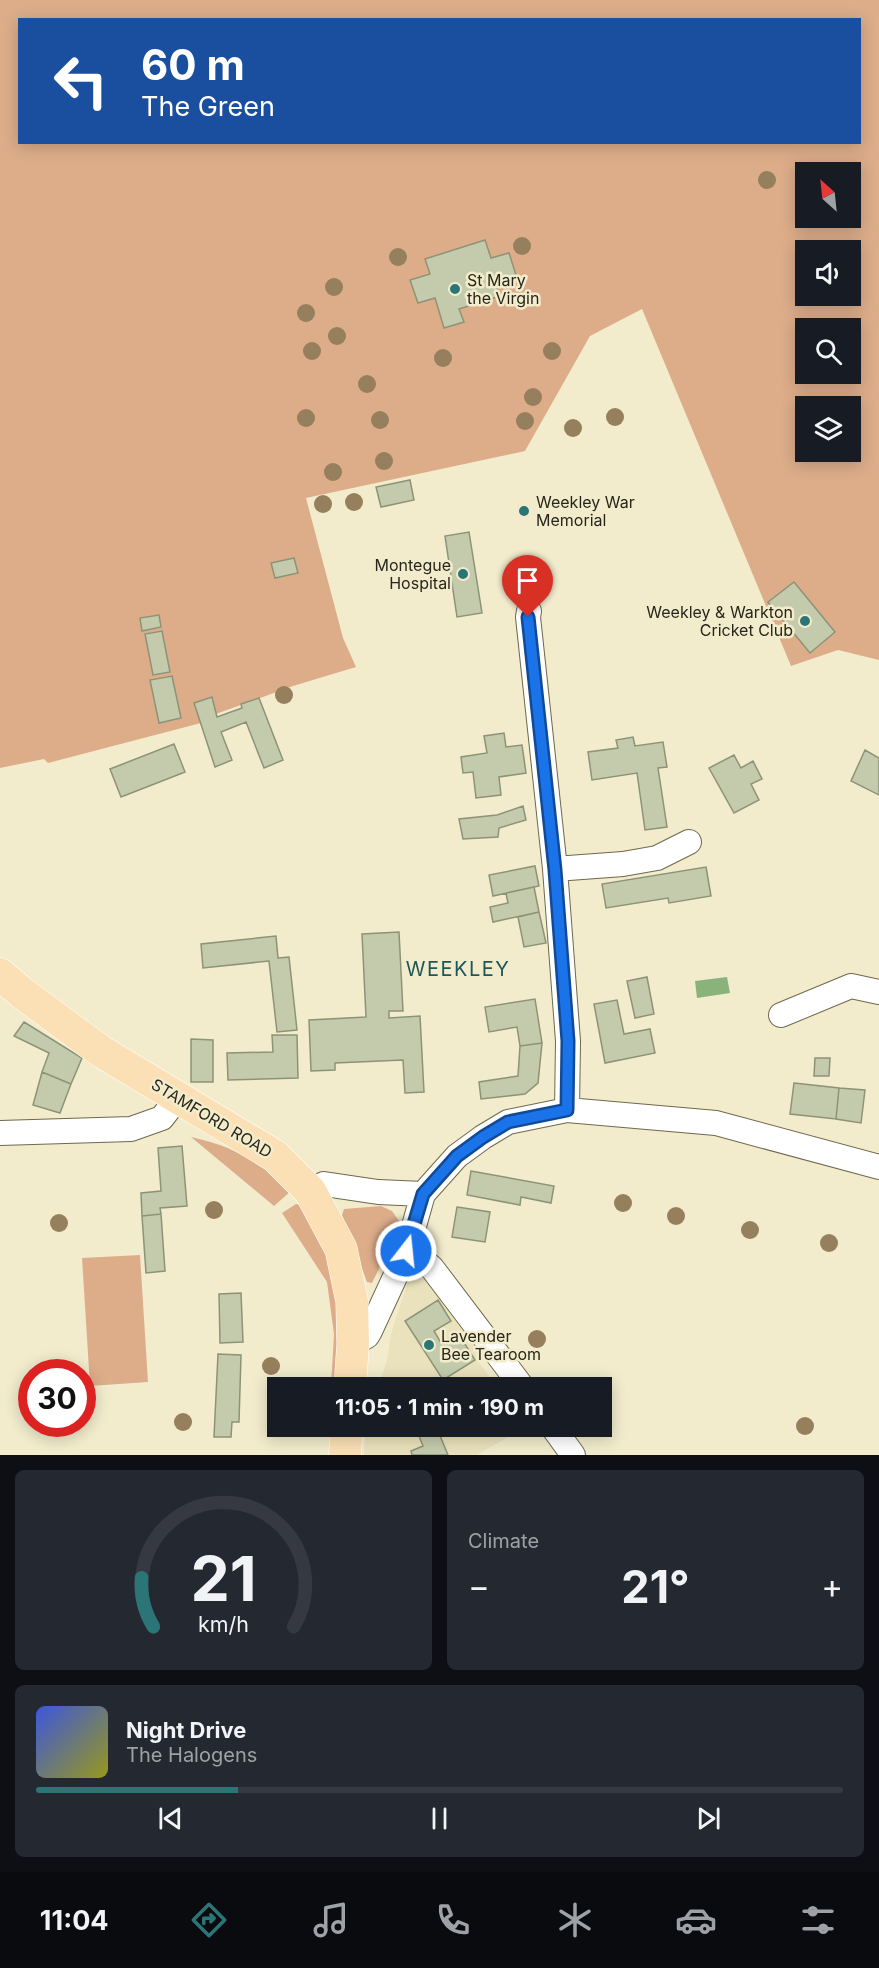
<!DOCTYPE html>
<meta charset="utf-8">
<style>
body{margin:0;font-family:Inter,sans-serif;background:#242831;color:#f1f3f6;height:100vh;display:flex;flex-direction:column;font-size:22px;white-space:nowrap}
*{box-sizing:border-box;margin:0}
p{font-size:20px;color:#9ea1a6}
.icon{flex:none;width:33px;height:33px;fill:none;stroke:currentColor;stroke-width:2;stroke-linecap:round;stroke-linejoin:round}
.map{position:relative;height:1455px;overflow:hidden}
.side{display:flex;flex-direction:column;gap:15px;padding:15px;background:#0d0f14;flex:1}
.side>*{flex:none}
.hud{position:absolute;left:18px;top:18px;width:843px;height:126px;border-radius:0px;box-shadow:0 3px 15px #0003;background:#1a4fa0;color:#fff;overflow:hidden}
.needle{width:39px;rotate:333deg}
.controls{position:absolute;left:795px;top:162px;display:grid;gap:12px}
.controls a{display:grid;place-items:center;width:66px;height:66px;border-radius:0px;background:#171b24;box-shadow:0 3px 15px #0003;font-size:30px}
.speed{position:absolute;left:18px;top:1359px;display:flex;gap:12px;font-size:30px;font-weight:700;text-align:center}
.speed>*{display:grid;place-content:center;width:78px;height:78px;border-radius:50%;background:#171b24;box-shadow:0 3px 15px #0003;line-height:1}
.speed .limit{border:9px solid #d22;background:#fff;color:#111}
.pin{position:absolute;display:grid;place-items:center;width:51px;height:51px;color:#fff;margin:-62px -26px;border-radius:50% 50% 50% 0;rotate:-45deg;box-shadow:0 0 6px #0007}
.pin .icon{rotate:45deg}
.me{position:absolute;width:66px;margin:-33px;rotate:16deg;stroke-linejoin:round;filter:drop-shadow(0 0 4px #0008)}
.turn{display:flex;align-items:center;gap:21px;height:126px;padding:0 24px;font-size:27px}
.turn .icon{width:78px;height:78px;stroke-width:2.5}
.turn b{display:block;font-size:42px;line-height:51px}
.big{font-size:45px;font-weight:700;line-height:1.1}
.side .card{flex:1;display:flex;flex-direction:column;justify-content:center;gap:9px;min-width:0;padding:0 21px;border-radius:9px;background:#242831}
.side .dial{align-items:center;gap:0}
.dial svg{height:156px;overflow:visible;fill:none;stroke:#363941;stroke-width:7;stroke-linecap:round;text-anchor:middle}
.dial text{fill:#f1f3f6;stroke:none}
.song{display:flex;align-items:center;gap:18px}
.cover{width:72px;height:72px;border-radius:9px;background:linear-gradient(135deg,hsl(230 70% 55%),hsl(60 70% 35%))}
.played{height:6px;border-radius:3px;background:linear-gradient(90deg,#2b7577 25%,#363941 25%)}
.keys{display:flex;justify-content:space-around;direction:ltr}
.heat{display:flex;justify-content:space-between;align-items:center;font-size:33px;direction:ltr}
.side .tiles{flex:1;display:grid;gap:15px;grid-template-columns:1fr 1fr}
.card:last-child{grid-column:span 2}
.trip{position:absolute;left:267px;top:1377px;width:345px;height:60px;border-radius:0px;background:#171b24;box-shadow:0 3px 15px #0003;font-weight:700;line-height:60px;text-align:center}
.dock{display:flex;height:96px;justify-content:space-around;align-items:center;background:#090b0e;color:#9ea1a6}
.dock .icon{width:42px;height:42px}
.dock .selected{color:#2b7577}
.dock b{font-size:27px;color:#f1f3f6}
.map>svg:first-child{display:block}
</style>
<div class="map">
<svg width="879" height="1455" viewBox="0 0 879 1455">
<rect width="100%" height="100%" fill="#f2eccd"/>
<path fill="#eae2bc" d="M417 1272 424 1273 488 1355 478 1361 497 1387 378 1388 387 1360 391 1334 409 1278Z
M365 1427H525L477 1455H364Z"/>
<path fill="#ddad8a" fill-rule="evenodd" d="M0 0H879V660L838 650 791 666 642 309 590 336 525 451 306 498 343 638 356 667 293 686 216 714 212 697 201 723 48 763 44 759 0 768ZM20 20H860V142H20ZM806 172H850V218H806ZM485 240 491 258 509 253 516 275 495 281 500 296 459 309 464 322 445 328 435 298 418 303 410 280 430 274 425 259ZM806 250H850V296H806ZM806 328H850V374H806ZM806 406H850V452H806Z
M191 1137C236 1147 257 1161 291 1191L274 1206Z
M296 1204 303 1206C311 1224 322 1241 329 1260 341 1292 342 1355 333 1387H331L334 1334 327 1282 282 1213Z
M381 1206 392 1211 401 1224 372 1283 367 1282 342 1215 344 1209Z
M140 1255 148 1382 90 1386 82 1258Z"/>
<path fill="#8ab37c" d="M727 977 730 993 697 998 695 981Z"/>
<path fill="#c4cbad" stroke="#8d9377" stroke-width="1.5" d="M485 240 491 258 509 253 516 275 495 281 500 296 459 309 464 322 444 328 435 298 418 303 410 280 430 274 425 259Z
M410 480 414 500 381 507 376 487Z
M469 532 482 613 457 617 445 536Z
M294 558 298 573 275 578 271 563Z
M794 582 835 632 810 653 768 602Z
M159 615 161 627 142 631 140 618Z
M162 631 170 672 153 675 145 634Z
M172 676 181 718 159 723 150 680Z
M212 697 217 717 242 708 241 704 259 698 283 760 264 768 246 722 221 732 232 760 215 767 194 703Z
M504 733 506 747 522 745 526 773 499 777 501 795 476 798 473 772 463 773 461 757 487 753 484 736Z
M633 737 635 746 663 742 667 767 658 768 667 827 645 830 637 773 592 780 588 752 618 748 616 740Z
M174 744 185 772 121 797 110 769Z
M865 750 879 758V795L851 781Z
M734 755 741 768 753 761 762 779 751 784 759 800 734 813 709 768Z
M523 806 526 820 499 828 498 837 463 839 459 819 497 815Z
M535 866 539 886 493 896 489 875Z
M706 867 711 896 669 903 668 898 606 908 602 884Z
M534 887 539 912 493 922 490 907 508 903 506 893Z
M539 912 546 943 524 947 518 917Z
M399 932 403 1011H389V1018L420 1016 424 1092 405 1093 403 1060 335 1063V1070L311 1071 309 1020 366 1017 362 934Z
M276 936 278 958 289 957 297 1030 277 1032 269 961 203 968 201 944Z
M647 977 654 1014 635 1018 627 981Z
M535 999 542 1043 520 1046 517 1027 489 1032 485 1007Z
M617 1000 624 1034 650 1029 655 1053 605 1063 594 1004Z
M24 1022 82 1058 71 1084 42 1072 49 1053 14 1036Z
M272 1035H297L298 1078 228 1080 227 1053 273 1052Z
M191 1039 213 1040V1082H191Z
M542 1043 538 1083 525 1094 481 1099 479 1082 518 1076 520 1046Z
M815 1058H830L829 1076H814Z
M42 1072 71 1084 60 1113 33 1105Z
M794 1083 839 1088 836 1119 790 1114Z
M839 1088 865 1090 861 1123 836 1119Z
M182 1146 187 1206 160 1208 161 1214 142 1216 141 1193 161 1191 158 1148Z
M471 1171 554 1186 551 1203 521 1197 520 1205 467 1195Z
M457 1207 490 1212 485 1242 452 1237Z
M161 1214 165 1271 146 1273 142 1216Z
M241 1293 243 1342 220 1343 219 1294Z
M438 1300 451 1321 434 1331 441 1343 458 1333 475 1360 443 1380 405 1321Z
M218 1354 241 1355 239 1422H232L231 1437H214Z
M415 1426H436L448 1455H412L411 1451 423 1446Z"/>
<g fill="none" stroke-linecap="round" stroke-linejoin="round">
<defs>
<path id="minor" d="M529 611 528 617 555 869 568 1041 567 1110
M555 869 623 864 657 858 689 842
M781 1015 851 986 879 992
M0 1133 131 1129 162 1118 178 1097
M310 1191 324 1184 378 1192 423 1194
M407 1251 419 1257 432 1268 523 1388
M353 1344 367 1336 370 1331 407 1251 423 1194 457 1156 483 1137 508 1122 567 1110 716 1123 879 1167
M552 1426 573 1455"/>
<path id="major" d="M0 974 22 993 102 1052 275 1156 310 1191 341 1249 352 1301 353 1344 350 1388
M345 1455 347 1426"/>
</defs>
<use href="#minor" stroke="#6e684c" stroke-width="26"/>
<use href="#major" stroke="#fff" stroke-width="33"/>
<use href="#minor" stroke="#fff" stroke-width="24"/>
<use href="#major" stroke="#fbe0b5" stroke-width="32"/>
</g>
<g fill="#967f5d">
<circle cx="767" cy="180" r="9"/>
<circle cx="522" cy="246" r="9"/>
<circle cx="398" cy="257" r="9"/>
<circle cx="334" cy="287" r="9"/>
<circle cx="306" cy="313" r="9"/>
<circle cx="337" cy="336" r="9"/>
<circle cx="312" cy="351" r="9"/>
<circle cx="552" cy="351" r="9"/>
<circle cx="443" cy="358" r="9"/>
<circle cx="367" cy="384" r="9"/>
<circle cx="533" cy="397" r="9"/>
<circle cx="615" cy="417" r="9"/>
<circle cx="306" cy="418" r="9"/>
<circle cx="380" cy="420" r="9"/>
<circle cx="525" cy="421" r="9"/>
<circle cx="573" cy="428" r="9"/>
<circle cx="384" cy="461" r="9"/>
<circle cx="333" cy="472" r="9"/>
<circle cx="354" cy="502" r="9"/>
<circle cx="323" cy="504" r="9"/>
<circle cx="284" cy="695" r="9"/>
<circle cx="623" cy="1203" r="9"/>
<circle cx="214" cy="1210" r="9"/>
<circle cx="676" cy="1216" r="9"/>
<circle cx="59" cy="1223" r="9"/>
<circle cx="750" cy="1230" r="9"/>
<circle cx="829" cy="1243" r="9"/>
<circle cx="537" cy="1339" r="9"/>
<circle cx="271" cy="1366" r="9"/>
<circle cx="183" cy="1422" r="9"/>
<circle cx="805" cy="1426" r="9"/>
</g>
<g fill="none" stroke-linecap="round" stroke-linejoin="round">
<defs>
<path id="route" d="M406 1251 423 1194 457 1156 483 1137 508 1122 567 1110 568 1041 555 870 528 617"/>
</defs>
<use href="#route" stroke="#114b97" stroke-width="15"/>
<use href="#route" stroke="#1a73e8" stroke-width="10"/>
</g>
<g fill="#2b7577" stroke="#f2eccd" stroke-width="2">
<circle cx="455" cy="289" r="6"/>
<circle cx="524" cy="511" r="6"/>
<circle cx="463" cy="574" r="6"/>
<circle cx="805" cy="621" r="6"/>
<circle cx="429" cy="1345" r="6"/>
</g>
<g text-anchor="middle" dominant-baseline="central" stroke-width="5" stroke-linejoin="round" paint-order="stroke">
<g font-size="16" fill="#28261a" stroke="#f2eccd" text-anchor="start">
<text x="467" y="280">St Mary<tspan x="467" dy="18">the Virgin</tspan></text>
<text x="536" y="502">Weekley War<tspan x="536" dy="18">Memorial</tspan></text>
<text x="451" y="565" text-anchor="end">Montegue<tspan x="451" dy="18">Hospital</tspan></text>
<text x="793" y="612" text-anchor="end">Weekley &amp; Warkton<tspan x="793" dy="18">Cricket Club</tspan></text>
<text x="441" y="1336">Lavender<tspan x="441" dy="18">Bee Tearoom</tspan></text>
</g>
<g font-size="16" fill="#28261a" stroke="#f2eccd">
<text transform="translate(212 1118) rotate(31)">STAMFORD ROAD</text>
</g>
<g font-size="20" letter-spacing="1.5" fill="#1c5859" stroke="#f2eccd">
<text x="458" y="969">WEEKLEY</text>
</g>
</g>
</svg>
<div class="controls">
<a><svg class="needle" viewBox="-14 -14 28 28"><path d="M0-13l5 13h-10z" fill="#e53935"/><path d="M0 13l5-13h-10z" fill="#9ea1a6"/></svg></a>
<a><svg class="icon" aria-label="sound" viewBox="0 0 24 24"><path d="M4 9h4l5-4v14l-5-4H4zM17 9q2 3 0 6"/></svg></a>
<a><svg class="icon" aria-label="search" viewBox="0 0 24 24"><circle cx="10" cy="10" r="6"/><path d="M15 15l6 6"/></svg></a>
<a><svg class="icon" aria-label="layers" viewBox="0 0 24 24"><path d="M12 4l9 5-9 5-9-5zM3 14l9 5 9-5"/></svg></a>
</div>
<div class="speed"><div class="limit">30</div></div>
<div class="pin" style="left:528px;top:617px;background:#d93025"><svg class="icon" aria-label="arrive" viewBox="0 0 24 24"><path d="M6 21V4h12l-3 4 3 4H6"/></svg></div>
<svg class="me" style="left:406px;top:1251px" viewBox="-20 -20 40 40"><circle r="17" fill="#1a73e8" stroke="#fff" stroke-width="3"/><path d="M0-11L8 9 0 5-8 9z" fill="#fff"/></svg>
<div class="trip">11:05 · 1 min · 190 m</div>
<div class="hud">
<div class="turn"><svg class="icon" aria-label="left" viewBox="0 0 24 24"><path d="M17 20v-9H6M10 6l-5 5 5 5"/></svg><div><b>60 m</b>The Green</div></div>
</div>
</div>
<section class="side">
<div class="tiles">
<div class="card dial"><svg viewBox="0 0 100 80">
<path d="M14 69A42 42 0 1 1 86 69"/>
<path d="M14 69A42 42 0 0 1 8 44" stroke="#2b7577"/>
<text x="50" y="56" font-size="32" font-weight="700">21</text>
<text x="50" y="72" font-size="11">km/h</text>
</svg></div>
<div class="card"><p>Climate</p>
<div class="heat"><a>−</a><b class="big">21°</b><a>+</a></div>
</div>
<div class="card">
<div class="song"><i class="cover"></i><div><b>Night Drive</b><p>The Halogens</p></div></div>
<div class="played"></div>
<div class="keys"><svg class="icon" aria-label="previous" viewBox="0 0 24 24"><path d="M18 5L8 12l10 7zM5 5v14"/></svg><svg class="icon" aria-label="pause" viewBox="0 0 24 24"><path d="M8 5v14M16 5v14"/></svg><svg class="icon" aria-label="next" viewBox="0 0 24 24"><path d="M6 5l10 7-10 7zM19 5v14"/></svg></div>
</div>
</div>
</section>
<nav class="dock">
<b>11:04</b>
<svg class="icon selected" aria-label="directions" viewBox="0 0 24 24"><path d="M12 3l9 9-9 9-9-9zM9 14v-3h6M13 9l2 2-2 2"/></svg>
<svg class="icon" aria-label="music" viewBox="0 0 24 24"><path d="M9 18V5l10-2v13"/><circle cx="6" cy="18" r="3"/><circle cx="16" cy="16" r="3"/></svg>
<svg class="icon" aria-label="phone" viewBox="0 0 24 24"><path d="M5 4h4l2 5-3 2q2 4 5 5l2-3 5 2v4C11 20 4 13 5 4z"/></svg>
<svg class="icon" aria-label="climate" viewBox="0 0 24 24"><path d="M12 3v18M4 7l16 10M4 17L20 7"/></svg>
<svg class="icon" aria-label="car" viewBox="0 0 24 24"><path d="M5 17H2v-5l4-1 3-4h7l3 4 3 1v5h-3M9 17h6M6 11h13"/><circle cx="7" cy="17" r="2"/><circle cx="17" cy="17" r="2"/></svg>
<svg class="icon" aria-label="filters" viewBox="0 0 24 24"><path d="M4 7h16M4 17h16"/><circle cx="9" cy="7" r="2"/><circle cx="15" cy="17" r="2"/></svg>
</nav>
